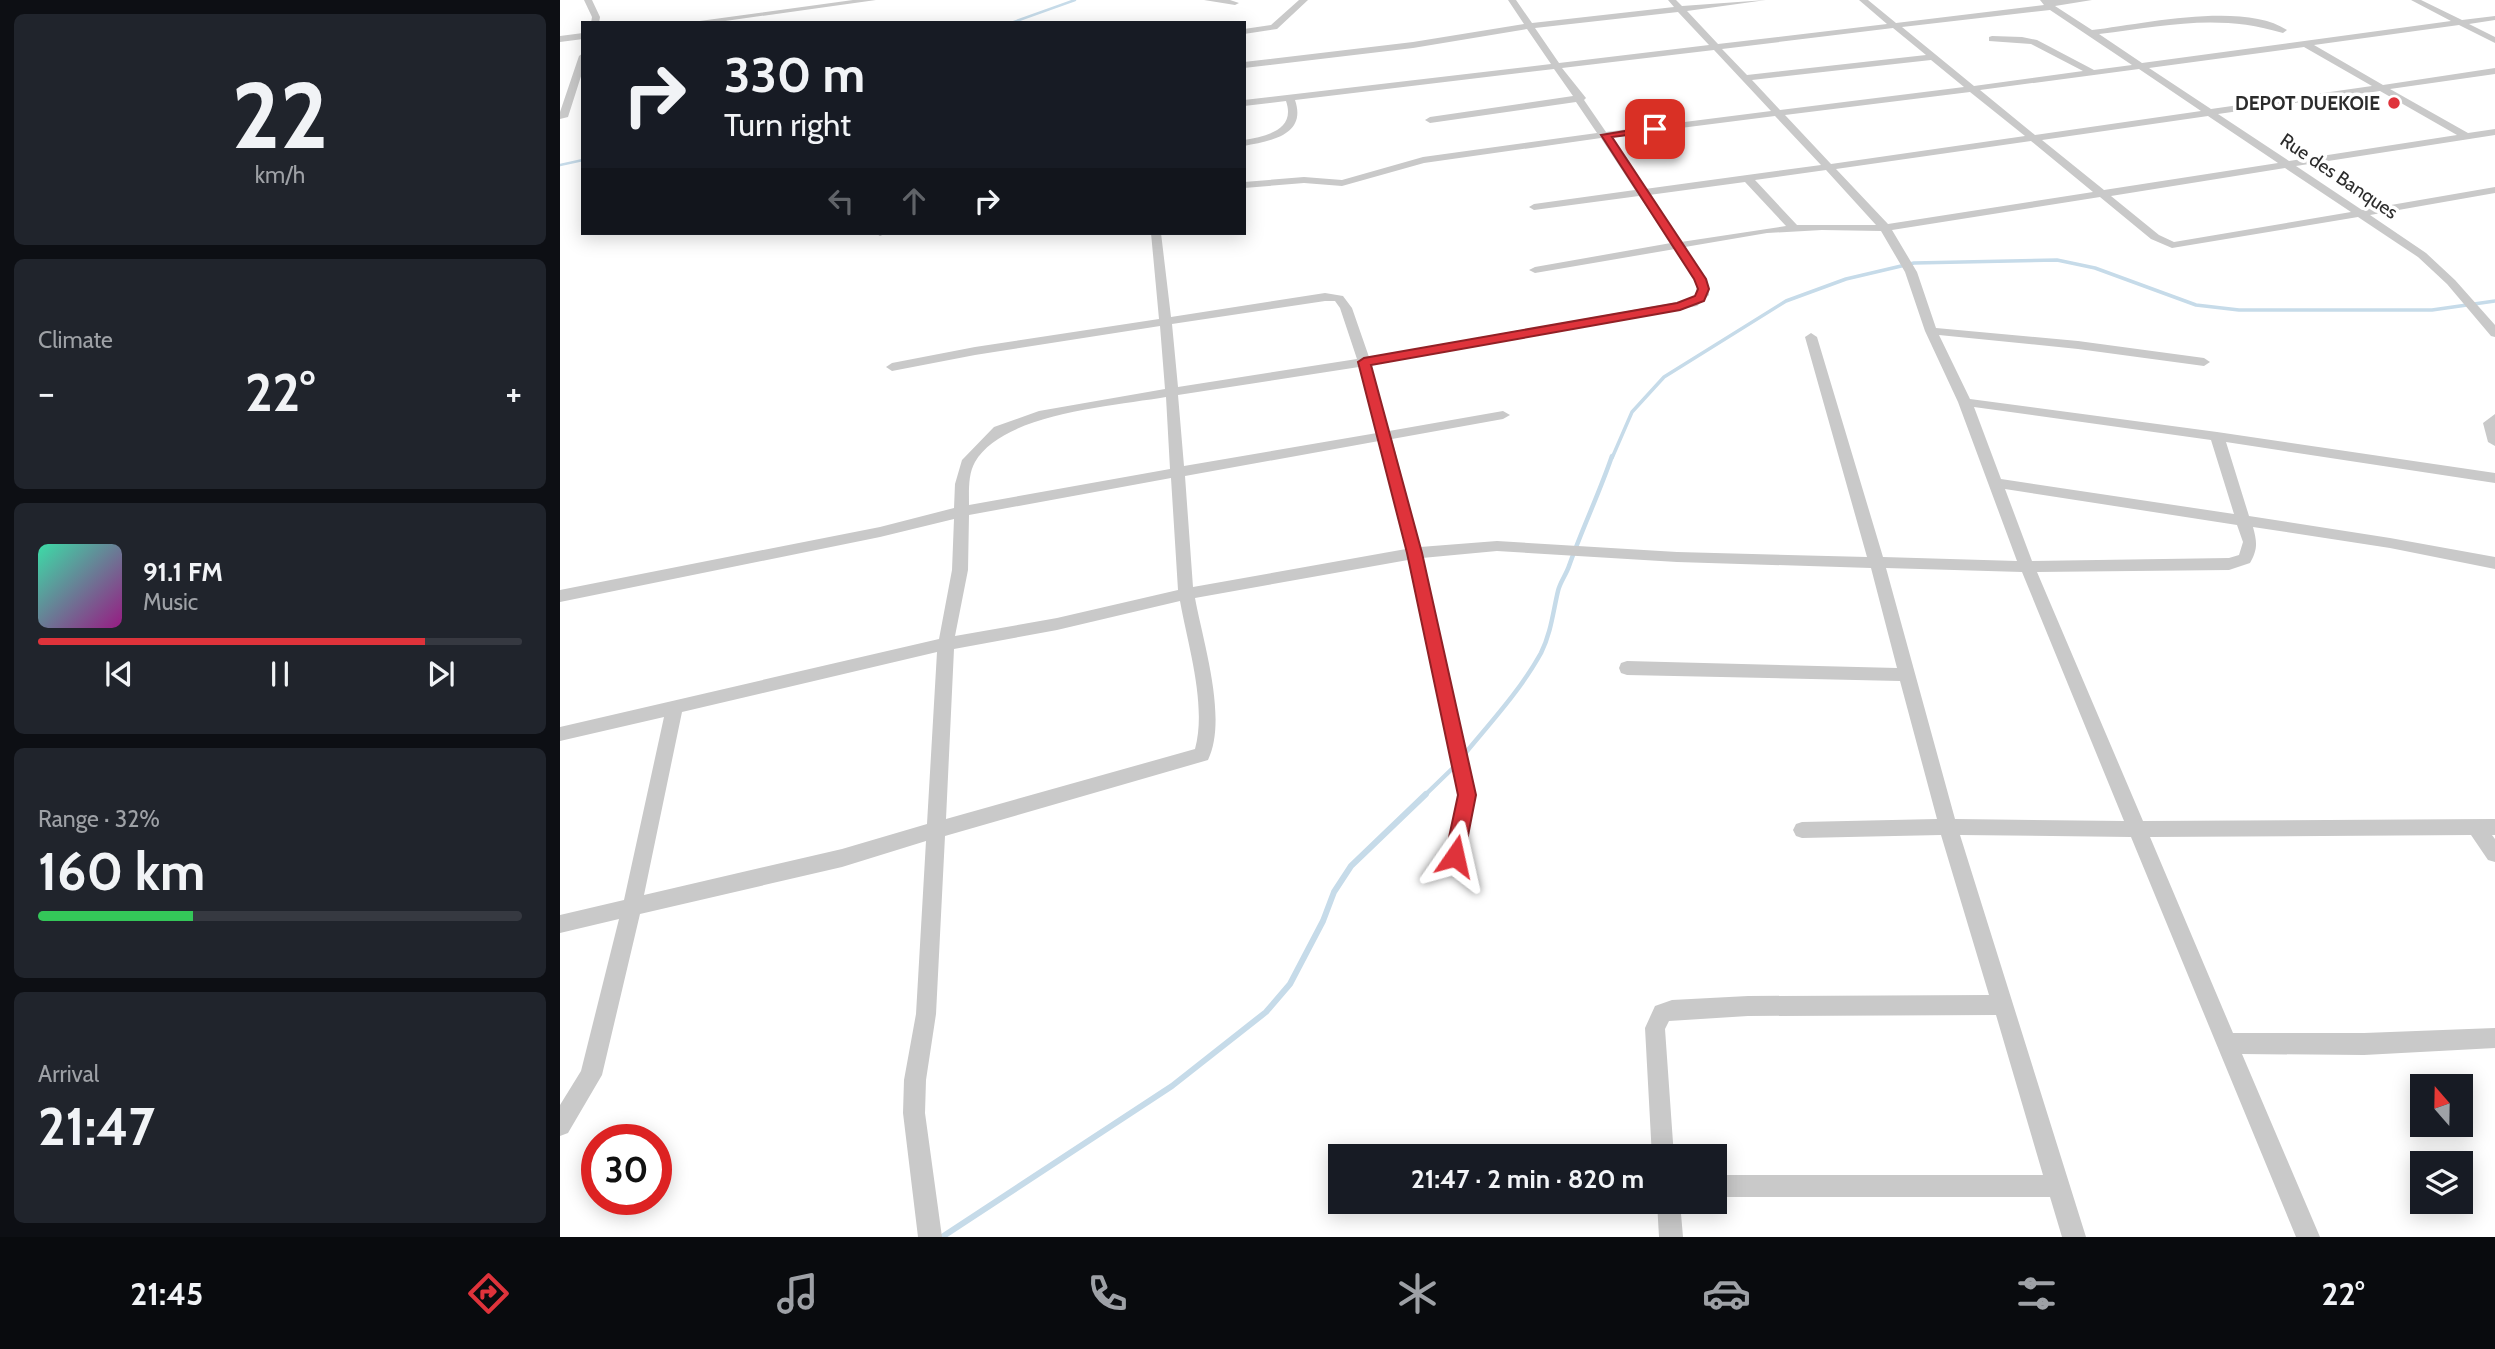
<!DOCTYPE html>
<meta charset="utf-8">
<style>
body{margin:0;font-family:Cabin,sans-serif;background:#20242c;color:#f1f3f6;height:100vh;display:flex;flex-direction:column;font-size:26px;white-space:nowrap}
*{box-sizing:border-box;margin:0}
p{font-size:23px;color:#9ea1a6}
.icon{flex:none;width:38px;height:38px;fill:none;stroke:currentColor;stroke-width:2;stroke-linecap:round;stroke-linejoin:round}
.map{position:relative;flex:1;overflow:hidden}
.details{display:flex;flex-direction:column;gap:14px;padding:14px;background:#0d0f14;width:560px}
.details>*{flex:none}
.banner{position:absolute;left:21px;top:21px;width:665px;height:214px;border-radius:0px;box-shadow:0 4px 18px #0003;background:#171b24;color:#f1f3f6;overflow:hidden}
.needle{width:46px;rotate:340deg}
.controls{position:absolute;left:1850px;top:1074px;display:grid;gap:14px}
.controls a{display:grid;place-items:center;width:63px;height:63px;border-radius:0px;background:#171b24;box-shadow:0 4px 18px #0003;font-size:35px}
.speed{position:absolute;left:21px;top:1124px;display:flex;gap:14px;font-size:35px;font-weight:700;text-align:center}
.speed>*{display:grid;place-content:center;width:91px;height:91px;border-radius:50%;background:#171b24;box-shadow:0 4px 18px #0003;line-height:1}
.speed .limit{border:10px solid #d22;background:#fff;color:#111}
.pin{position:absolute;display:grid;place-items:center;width:60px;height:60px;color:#fff;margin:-30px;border-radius:14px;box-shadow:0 4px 10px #0006}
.me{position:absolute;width:77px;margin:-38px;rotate:11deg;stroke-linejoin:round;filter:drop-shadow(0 0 5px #0008)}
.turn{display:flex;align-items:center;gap:24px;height:147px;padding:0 28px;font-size:32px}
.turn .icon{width:91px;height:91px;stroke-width:2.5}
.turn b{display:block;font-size:49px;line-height:60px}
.lanes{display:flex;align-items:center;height:66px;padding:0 28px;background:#0003;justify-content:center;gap:35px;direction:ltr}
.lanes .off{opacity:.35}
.big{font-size:52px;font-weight:700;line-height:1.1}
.details .card{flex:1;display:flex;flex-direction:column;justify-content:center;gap:10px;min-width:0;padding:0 24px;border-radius:10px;background:#20242c}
.details .dial{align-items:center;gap:0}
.dial b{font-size:91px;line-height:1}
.song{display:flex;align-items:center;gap:21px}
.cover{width:84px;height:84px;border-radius:10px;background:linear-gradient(135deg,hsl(160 70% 55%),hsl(310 70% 35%))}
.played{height:7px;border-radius:4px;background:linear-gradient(90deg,#df333b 80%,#363941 80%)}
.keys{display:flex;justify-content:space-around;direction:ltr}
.heat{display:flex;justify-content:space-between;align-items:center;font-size:38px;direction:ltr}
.charge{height:10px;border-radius:5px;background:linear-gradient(90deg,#34c759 32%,#363941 0)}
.trip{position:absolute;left:768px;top:1144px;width:399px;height:70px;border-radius:0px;background:#171b24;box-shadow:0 4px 18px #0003;font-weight:700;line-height:70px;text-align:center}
.tab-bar{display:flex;height:112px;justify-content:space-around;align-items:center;background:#090b0e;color:#9ea1a6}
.tab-bar .icon{width:49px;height:49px}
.tab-bar .on{color:#df333b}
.tab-bar b{font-size:32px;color:#f1f3f6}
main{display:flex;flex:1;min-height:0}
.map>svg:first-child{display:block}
</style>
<main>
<section class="details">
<div class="card dial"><b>22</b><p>km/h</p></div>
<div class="card"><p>Climate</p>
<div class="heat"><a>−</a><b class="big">22°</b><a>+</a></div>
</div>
<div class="card">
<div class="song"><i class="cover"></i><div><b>91.1 FM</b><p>Music</p></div></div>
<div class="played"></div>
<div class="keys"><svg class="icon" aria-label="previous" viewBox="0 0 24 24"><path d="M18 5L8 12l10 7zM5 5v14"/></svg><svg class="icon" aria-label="pause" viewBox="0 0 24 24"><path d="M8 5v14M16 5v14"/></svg><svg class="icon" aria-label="next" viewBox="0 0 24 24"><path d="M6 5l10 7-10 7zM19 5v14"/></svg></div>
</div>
<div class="card"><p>Range · 32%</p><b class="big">160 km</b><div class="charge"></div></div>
<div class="card"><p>Arrival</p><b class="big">21:47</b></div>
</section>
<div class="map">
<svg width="1935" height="1237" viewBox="0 0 1935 1237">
<rect width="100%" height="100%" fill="#fff"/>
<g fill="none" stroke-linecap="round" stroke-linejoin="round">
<path stroke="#c6dbe9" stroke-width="2.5" d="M451 23 515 0
M0 165 23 160"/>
<path stroke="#c6dbe9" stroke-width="3.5" d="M1052 458 1072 412 1104 377 1226 301 1286 279 1354 263 1497 260 1535 268 1636 305 1679 310H1872L1935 301"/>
<path stroke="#c6dbe9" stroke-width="4.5" d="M903 756C930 723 960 691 981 653 991 633 993 612 998 591 1000 582 1006 575 1009 566 1022 529 1039 494 1052 456
M864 796 895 766"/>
<path stroke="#c6dbe9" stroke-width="6" d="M382 1237 612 1086 706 1012 730 984 763 921 774 892 791 866 866 794"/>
<path fill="#c9c9c9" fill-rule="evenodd" d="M24 0H32L40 17 39 23H31L32 17Z
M293 0H316L151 23H125Z
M644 0H670L679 3 675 5Z
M739 0H748L717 29 684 34V29L711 25Z
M948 0H956L972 23 1114 7 1108 0H1116L1122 6 1206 0 1127 11 1158 44 1327 24 1299 0H1308L1336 23 1484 5 1480 0H1532L1495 6 1532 30C1582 24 1684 1 1727 30L1723 33C1658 13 1604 26 1539 34L1582 63 1891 21 1851 0H1861L1902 20 1935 16V20L1909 24 1935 37V43L1899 25 1754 45 1823 85 1935 68V74L1830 89 1908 133 1935 129V135L1736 166 1802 210 1935 187V193L1810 215 1866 253 1895 280 1935 325V337L1931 336 1887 284 1858 257 1798 217 1612 248 1591 239 1540 197 1332 230 1357 272 1376 328 1518 341 1644 358 1650 362 1644 366 1518 349 1379 335 1410 399 1657 432 1935 473V483L1666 442 1689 516 1830 538 1935 557V569L1830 548 1693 527C1697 542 1698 549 1690 563L1669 570 1477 572 1583 821 1935 819V835H1932L1935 839V862L1928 860 1911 835 1590 837 1673 1033H1804L1935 1028V1048L1804 1055 1682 1054 1760 1237H1736L1571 837 1400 835 1526 1237H1502L1490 1197H1155V1175H1483L1436 1015 1188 1016 1109 1021 1105 1029 1114 1157H1092L1085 1028 1095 1006 1112 1000 1188 996 1429 995 1381 835 1242 838 1236 836 1233 830 1236 824 1242 822 1377 819 1340 681 1067 675 1061 673 1059 668 1061 663 1067 661 1337 668 1311 568 1117 562 937 551 862 558 916 795 902 862 895 865 888 862 886 856 898 795 848 560 635 598C643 642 668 719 648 760L385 836 376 1014 366 1080 365 1113 382 1237H358L343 1113 344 1080 356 1014 366 841 282 867 80 914 42 1075 8 1133 0 1136V1105L21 1071 59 919 0 933V915L64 900 104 717 0 741V727L379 639 392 570 394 519 320 537 0 602V590L320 527 394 508 395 484 402 460 434 427 479 411 605 389 600 326 415 355 332 371 326 367 332 363 415 347 599 319 591 233H601L611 317 765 293 783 296 792 308 809 357 1129 300 1137 294 1136 283 1115 249 975 273 969 270 975 267 1111 243 1079 196 974 210 969 207 974 204 1075 190 1041 138 864 163 782 186 744 183 684 188V182L744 177 782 180 863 157 1037 133 1016 102 870 123 865 120 870 117 1013 96 994 69 735 100C747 135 711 141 684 146V140C707 136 736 130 726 101L684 106V100L991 64 967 29 853 48 684 68V62L853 42 964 24ZM1490 10 1572 65 1534 70 1477 40 1462 37 1432 36 1429 37V41L1471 44 1523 71 1414 86 1342 27ZM1118 12 1149 45 999 63 975 28ZM1333 28 1366 55 1187 75 1162 49ZM1744 47 1812 86 1651 109 1589 68ZM1154 50 1211 111 1046 132 1024 100 1026 98 1002 68ZM1371 60 1404 87 1220 110 1192 80ZM1579 69 1641 111 1475 135 1420 90ZM1820 91 1897 135 1729 161 1658 114ZM1410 92 1465 136 1271 164 1225 115ZM1215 116 1261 165 1085 189 1050 137ZM1648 116 1718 163 1544 190 1482 140ZM1471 141 1533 192 1328 224 1276 169ZM1725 168 1791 212 1614 242 1599 235 1551 196ZM1266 170 1316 225H1237L1195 180ZM1185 182 1226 226 1121 242 1089 195ZM1262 230 1321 231 1345 272 1365 331 1398 402 1457 561 1323 557 1257 337 1251 333 1245 337 1307 557 1117 552 937 541 860 547 832 439 943 419 950 415 943 411 829 431 811 365 1137 306 1149 295 1148 283 1125 247 1207 233ZM765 301H775L780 308 797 359 618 387 612 324ZM799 367 817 433 624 466 618 395ZM606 397 610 469 409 505C409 491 408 474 415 462 443 413 554 406 606 397ZM1414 407 1651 440 1674 514 1441 479ZM819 441 846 549 633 587 625 476ZM611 478 618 590 497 618 395 636 408 570 409 515ZM1445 489 1677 525 1683 542 1679 555 1669 558 1472 561ZM1326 568 1462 572 1564 821 1395 819ZM620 601C628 646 647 705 635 749L386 819 394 649 497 630ZM377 652 367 824 282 849 84 895 122 712Z
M23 33V39L0 42V36Z
M23 53V70L8 117 0 119V112L19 56Z
M315 233H327L320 236Z
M1935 414V446L1928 442 1923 423Z
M1097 1202H1120L1123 1237H1099Z"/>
</g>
<path fill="#df333b" stroke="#912126" stroke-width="2" d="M1095 126 1100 129 1098 131 1052 137 1146 279 1149 289 1144 301 1120 310 811 365 862 553 916 795 904 856 902 862 895 864 888 862 885 856 898 795 847 553 798 362 804 358 1117 303 1135 296 1138 289 1134 279 1041 135Z"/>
<circle fill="#df333b" stroke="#fff" stroke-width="2.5" cx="1834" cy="103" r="7"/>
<g text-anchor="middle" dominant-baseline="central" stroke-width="7" stroke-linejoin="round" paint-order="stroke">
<g font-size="19" font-weight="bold" fill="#2c2c2c" stroke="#fff" text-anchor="end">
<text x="1820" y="103">DEPOT DUEKOIE</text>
</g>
<g font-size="19" fill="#2c2c2c" stroke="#fff">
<text transform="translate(1779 176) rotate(34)">Rue des Banques</text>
</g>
</g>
</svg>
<div class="controls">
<a><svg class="needle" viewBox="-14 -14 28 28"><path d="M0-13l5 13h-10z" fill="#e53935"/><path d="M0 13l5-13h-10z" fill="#9ea1a6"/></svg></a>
<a><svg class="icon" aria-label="layers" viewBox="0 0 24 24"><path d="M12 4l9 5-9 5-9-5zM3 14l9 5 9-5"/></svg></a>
</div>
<div class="speed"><div class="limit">30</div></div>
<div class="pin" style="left:1095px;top:129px;background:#d93025"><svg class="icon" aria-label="arrive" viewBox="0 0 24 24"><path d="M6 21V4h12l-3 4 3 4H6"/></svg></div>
<svg class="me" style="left:895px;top:856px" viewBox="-20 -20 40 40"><path d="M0-17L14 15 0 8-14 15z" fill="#df333b" stroke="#fff" stroke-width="4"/></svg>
<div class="trip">21:47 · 2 min · 820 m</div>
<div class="banner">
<div class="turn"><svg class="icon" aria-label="right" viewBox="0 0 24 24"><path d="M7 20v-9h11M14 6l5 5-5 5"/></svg><div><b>330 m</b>Turn right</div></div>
<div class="lanes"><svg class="icon off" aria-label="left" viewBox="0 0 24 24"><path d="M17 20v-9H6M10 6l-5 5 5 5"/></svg><svg class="icon off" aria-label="ahead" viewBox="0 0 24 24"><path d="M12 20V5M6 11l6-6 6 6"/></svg><svg class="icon" aria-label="right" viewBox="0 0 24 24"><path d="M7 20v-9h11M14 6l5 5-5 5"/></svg></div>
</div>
</div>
</main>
<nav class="tab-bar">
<b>21:45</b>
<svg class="icon on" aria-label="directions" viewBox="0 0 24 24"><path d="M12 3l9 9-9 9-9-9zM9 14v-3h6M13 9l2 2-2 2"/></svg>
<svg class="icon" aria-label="music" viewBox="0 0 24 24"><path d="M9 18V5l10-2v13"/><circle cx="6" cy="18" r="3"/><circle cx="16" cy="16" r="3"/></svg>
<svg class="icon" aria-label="phone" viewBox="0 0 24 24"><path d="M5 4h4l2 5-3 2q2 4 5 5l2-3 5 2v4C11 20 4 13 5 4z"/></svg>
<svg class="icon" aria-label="climate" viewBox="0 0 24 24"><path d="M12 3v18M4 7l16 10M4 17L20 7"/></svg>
<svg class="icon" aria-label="car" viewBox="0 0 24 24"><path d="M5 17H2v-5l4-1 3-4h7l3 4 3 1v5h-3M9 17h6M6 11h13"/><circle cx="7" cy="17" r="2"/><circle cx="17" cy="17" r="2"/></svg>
<svg class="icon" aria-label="filters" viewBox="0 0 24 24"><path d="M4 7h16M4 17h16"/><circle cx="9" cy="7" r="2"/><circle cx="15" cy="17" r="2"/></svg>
<b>22°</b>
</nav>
